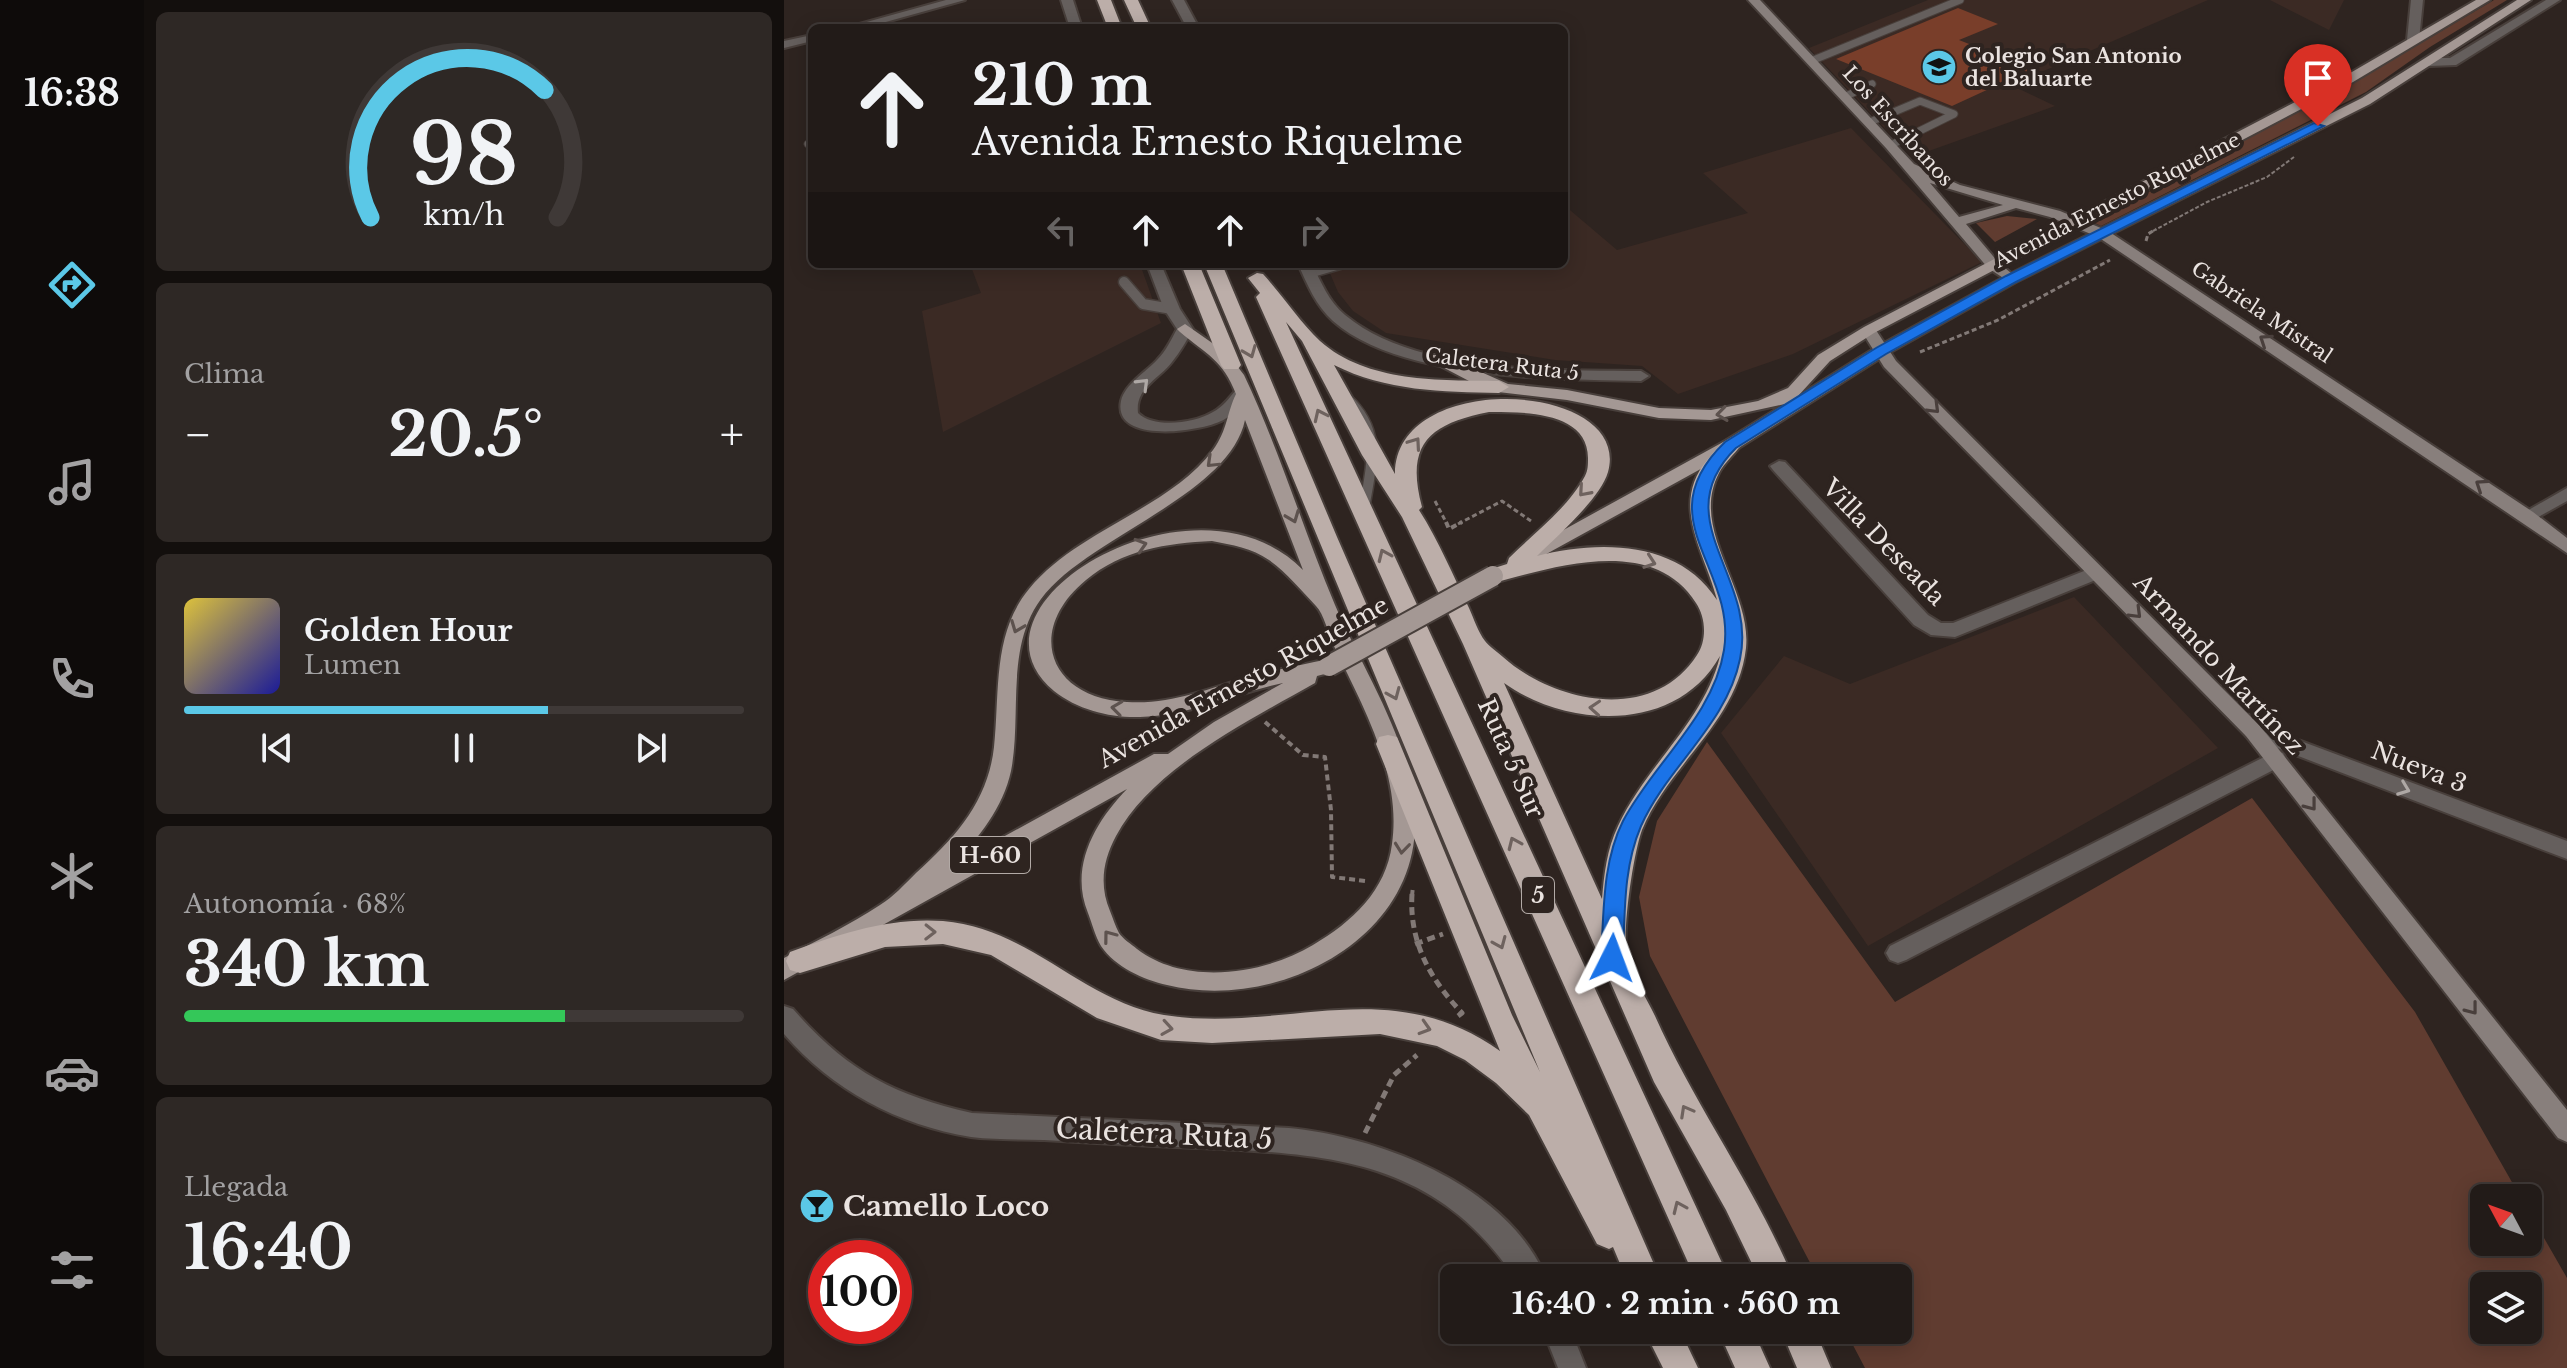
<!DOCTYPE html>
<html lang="es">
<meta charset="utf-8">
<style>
body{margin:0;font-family:"Libre Baskerville",serif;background:#2e2825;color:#f1f3f6;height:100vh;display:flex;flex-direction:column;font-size:30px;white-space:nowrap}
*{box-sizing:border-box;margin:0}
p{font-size:26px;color:#a2a1a2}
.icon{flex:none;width:44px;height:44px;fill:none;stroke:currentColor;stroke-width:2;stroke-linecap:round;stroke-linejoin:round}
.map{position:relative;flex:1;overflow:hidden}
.details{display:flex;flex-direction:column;gap:12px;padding:12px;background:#130f0d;width:640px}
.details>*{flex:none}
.guide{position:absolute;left:24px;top:24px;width:760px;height:244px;border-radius:12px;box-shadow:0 4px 20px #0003,0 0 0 2px #3f3937;background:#221b18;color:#f1f3f6;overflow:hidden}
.needle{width:52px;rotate:311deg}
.buttons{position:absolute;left:1686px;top:1184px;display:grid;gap:16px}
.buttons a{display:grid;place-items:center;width:72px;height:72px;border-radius:12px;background:#221b18;box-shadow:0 4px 20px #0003,0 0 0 2px #3f3937;font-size:40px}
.speed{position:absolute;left:24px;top:1240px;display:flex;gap:16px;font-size:40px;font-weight:700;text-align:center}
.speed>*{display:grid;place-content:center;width:104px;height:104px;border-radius:50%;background:#221b18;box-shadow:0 4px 20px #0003,0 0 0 2px #3f3937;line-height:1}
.speed .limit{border:12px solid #d22;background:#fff;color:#111}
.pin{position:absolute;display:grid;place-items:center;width:68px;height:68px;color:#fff;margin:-82px -34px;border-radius:50% 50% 50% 0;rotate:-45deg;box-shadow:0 0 8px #0007}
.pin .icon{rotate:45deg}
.me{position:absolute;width:88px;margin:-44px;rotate:3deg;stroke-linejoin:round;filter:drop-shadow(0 0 6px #0008)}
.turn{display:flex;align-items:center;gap:28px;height:168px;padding:0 32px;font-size:36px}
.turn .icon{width:104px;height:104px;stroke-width:2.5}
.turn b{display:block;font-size:56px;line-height:68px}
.lanes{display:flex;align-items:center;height:76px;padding:0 32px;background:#0003;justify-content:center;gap:40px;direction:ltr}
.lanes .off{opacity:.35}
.big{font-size:60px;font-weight:700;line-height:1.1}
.details .widget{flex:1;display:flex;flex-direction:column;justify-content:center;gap:12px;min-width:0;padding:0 28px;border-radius:12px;background:#2e2825}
.details .dial{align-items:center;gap:0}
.dial svg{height:208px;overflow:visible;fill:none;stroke:#3f3937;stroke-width:7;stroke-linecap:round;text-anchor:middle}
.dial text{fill:#f1f3f6;stroke:none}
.song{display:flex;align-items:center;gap:24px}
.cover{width:96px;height:96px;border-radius:12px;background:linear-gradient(135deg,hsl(50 70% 55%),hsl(240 70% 35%))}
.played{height:8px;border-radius:4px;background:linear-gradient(90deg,#5bc8e7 65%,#3f3937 65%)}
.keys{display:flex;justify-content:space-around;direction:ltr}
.heat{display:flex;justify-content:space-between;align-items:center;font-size:44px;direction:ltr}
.charge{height:12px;border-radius:6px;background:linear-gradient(90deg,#34c759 68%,#3f3937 0)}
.trip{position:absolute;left:656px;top:1264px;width:472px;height:80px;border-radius:12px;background:#221b18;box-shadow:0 4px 20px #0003,0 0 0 2px #3f3937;font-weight:700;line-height:80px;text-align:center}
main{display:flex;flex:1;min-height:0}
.tab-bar{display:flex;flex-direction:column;width:144px;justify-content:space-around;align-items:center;background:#0e0b0a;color:#a2a1a2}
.tab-bar .icon{width:56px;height:56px}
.tab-bar .on{color:#5bc8e7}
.tab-bar b{font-size:36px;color:#f1f3f6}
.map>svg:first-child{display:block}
</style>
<main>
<nav class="tab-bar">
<b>16:38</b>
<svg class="icon on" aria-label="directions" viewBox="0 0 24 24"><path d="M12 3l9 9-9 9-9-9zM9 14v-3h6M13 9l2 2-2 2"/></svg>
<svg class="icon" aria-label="music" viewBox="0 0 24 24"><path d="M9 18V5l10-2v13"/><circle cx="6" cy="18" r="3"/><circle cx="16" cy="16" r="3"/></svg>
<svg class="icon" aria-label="phone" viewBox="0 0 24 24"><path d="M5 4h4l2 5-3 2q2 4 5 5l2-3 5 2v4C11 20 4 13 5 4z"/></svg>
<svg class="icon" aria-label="climate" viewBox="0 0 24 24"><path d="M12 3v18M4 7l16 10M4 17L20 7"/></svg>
<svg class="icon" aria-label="car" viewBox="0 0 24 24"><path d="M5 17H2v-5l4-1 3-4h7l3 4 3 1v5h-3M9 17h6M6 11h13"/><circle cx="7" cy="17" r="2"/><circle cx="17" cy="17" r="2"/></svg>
<svg class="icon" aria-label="filters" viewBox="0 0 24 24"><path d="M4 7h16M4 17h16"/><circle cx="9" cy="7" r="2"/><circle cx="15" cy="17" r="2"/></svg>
</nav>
<section class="details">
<div class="widget dial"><svg viewBox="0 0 100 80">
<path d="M14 69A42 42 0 1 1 86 69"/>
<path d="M14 69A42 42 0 0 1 81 20" stroke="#5bc8e7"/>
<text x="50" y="56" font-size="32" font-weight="700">98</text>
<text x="50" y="72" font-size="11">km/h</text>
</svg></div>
<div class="widget"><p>Clima</p>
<div class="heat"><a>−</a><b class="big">20.5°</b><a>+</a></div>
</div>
<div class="widget">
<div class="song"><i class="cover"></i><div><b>Golden Hour</b><p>Lumen</p></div></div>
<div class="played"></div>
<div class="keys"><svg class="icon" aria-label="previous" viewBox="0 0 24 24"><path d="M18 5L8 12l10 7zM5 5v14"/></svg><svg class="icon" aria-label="pause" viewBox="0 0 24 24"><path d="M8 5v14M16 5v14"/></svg><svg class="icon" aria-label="next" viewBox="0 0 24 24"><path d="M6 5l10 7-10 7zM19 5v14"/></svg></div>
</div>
<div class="widget"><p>Autonomía · 68%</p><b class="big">340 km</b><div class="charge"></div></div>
<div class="widget"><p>Llegada</p><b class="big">16:40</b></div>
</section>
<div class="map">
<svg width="1783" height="1368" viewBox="0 0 1783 1368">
<rect width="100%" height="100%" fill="#2e2420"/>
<path fill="#3b2a24" d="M1144 0H1424L1227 85 1271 106 1128 157 1025 48Z
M1486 0H1560L1545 30Z
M1067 128 1198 262 1009 354 894 394 858 366 771 360 602 333 569 311 554 292 542 264H780V205L833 250 964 213 919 173Z
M186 264H356L377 323 159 432 138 311 197 293Z
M1290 597 1434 748 1084 946 937 733 1000 656 1066 684Z"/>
<path fill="#603c30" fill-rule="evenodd" d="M1710 0H1723L1646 47 1582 92 1317 226 1309 222 1598 66Z
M1223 216 1253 219 1211 242 1192 223Z
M923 742 1111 1002 1468 798 1631 1012 1737 1198H1700V1242H1744V1210L1783 1278V1368H1081L1061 1330H1114V1278H1034L866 956 855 897 873 821ZM1744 1286V1330H1700V1286Z"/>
<path fill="#793e2a" d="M1174 8 1214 24 1175 40 1223 59 1232 55 1257 65 1168 106 1052 59Z"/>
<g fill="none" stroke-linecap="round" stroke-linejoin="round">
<defs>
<path id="service-far1" d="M1027 61 1176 0
M1060 97 1088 84
M1086 122 1136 101 1170 114 1107 145
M24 144 28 143"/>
<path id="service" d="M525 273 556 264
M340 282 359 304 388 309
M562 398C599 431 587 466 580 509"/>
<path id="minor" d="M388 0H400L415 28H403Z
M1627 0H1639L1635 40 1629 43 1623 40Z
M1762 0H1776L1672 65 1645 66 1639 62 1645 58H1666Z
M514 264H528C537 282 545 302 561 315 632 374 769 370 857 371L865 376 857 381C771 379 616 380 549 321 532 306 523 284 514 264Z
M995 461 1001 462 1144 615 1157 623H1169L1305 569 1312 567 1321 573 1319 577 1171 637 1147 635 1130 625 989 470 986 466Z
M1783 488V501L1749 520H1737L1734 516Z
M1469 723 1783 841V859L1462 736 1459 731 1462 726Z
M1492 751 1499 753 1502 759 1499 765 1122 960 1114 963 1106 960 1102 953 1106 946Z
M0 1006 9 1009C63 1071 109 1095 188 1113L505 1128C597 1137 724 1186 762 1278H731C651 1160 547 1154 417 1148 364 1146 312 1143 260 1140 236 1139 211 1140 187 1137 114 1125 48 1090 0 1034Z
M759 1330H787L802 1368H774Z"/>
<path id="tertiary" d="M162 0H181L80 28H61Z
M277 0H289L298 28H286Z
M28 35V41L0 48V41Z
M363 264H377L396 309 409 329C403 340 396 352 388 362 375 379 351 388 354 413 370 429 411 423 429 412 439 407 445 398 452 390H464L466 393C459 403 451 413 441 419 420 432 328 445 337 401 341 384 362 372 373 360 382 351 387 340 393 329L380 309Z"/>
<path id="secondary" d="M964 0H976L1130 164 1176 185 1276 211 1324 231 1749 512 1783 538V553L1314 237 1266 217 1232 208 1182 224 1214 262 1234 279 1227 283 1204 268 1102 148ZM1146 183 1219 205 1175 217Z
M1085 325 1090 327 1112 361 1476 726 1783 1110V1142L1774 1138 1462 736 1100 367 1077 330Z"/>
<path id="primary" d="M1692 0H1706L1569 82 1090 333 1046 361 1014 396 1091 348 1222 276 1578 98 1733 0H1747L1586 104 1232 282 1103 354 953 449 746 563H734L731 559 734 555 941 441 1001 404 927 420 875 418 783 400 714 392 685 381 647 361V355H659L724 384 783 390 875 408 927 410 974 401 1004 388 1034 355 1080 327 1561 76Z
M401 324 444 354 460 375C495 449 519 529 551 605 580 673 628 741 631 818 635 941 490 1012 383 985 360 980 331 967 317 946 311 936 308 923 304 913 285 867 311 822 343 789L0 980V958C32 941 66 925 96 905 109 897 121 884 132 873 172 837 204 801 210 747 216 692 208 634 245 589 293 530 385 509 429 450 444 429 442 415 452 394 439 360 422 354 396 332L393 329ZM461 420 519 570C412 460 166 604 270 691 294 710 327 718 356 717 405 716 451 693 499 683L430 722 384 754H370L170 864C195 837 219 808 227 771 238 716 221 648 257 599 303 537 445 496 461 420ZM428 541C448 545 468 548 485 560 502 572 518 591 532 606 540 614 544 633 549 644 578 705 618 774 608 844 602 891 568 922 529 945 479 975 401 986 353 949 347 944 339 939 335 933 331 926 329 918 326 911 315 885 319 860 332 836 368 768 466 720 531 683L533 676 552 671 555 666 545 659C517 665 489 670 462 678 423 689 385 705 343 702 264 698 241 630 302 580 338 550 383 543 428 541Z"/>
<path id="motorway" d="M313 0H327L338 28H324Z
M340 0H354L367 28H353Z
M397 264H415L457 365 454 369H440L437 365Z
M420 264H438L553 537 876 1278H842L829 1247 825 1249 813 1244 745 1115 712 1083 681 1060 653 1046 596 1034 428 1043 377 1040 313 1018 207 955 159 944 101 947 16 973 6 970 2 961 6 952C55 934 106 917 159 921 246 928 298 1001 380 1015 499 1034 604 971 716 1051L592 744 595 737 604 735 613 737 616 744 728 1015 756 1072Z
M473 273 479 274C498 295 516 322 536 341 583 383 656 380 715 381L725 387 715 393C658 392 602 391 550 365L611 474C611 368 849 381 824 472 816 499 773 536 753 556 814 540 895 540 933 600 921 552 885 504 924 459 931 451 937 441 947 439L957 445C950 455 940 463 935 473 905 530 968 589 962 648 954 721 884 766 858 830 849 855 838 931 843 955 848 976 862 997 871 1016 911 1106 971 1187 1009 1278H975L942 1210 870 1082 679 644 618 517 578 455 518 341 502 322 945 1278H911L472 297 476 293 464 278ZM705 412C739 412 804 411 804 458 804 465 804 470 801 476 784 508 750 533 725 558L723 564 701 571 698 576 701 581 709 583C770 567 869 534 912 603 922 618 923 640 913 655 869 724 770 703 719 657 713 652 705 646 701 641 694 632 690 619 685 608 669 576 655 541 635 510L638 507C621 444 645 424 705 412ZM936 656C920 722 862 765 834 826 823 849 820 874 818 899L720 683C785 729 893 733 936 656Z
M860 1330H896L914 1368H879Z
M934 1330H969L986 1368H951Z
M997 1330H1031L1047 1368H1013Z"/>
</defs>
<use href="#service-far1" stroke="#483f3b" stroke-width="9"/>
<use href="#service" stroke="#483f3b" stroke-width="13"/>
<use href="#minor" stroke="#483f3b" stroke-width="4"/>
<use href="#tertiary" stroke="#483f3b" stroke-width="4"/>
<use href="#secondary" stroke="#483f3b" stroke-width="4"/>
<use href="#primary" stroke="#483f3b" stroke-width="4"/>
<use href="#motorway" stroke="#483f3b" stroke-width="4"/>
<path stroke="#827976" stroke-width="2" stroke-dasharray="4 2" stroke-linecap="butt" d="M1369 231 1423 202 1483 177 1510 157"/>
<path stroke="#827976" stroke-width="3" stroke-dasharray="5 3" stroke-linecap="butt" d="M1362 241 1364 234 1372 229
M1136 352 1214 320 1326 260
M651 501 663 524
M674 524 718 501 747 521"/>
<path stroke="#827976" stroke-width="4" stroke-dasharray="6 4" stroke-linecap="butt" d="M662 522 665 529 678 522
M481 722 519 755 541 757 547 810 548 877 581 881
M628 896 629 886"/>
<path stroke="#827976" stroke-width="5" stroke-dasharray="8 5" stroke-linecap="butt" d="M628 894C625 942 646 979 678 1013L674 1016
M631 944 659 934
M581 1133 610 1075 633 1055"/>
<use href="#service-far1" stroke="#655f5d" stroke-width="7"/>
<use href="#service" stroke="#655f5d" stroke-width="10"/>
<use href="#minor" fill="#655f5d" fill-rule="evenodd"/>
<use href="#tertiary" fill="#655f5d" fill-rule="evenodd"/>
<use href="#secondary" fill="#887f7c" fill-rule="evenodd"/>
<use href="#primary" fill="#a49894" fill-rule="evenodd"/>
<use href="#motorway" fill="#bcaea9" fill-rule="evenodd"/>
<defs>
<path id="primary-bridge" d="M545 666 709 576"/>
</defs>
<use href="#primary-bridge" stroke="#483f3b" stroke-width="24" stroke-linecap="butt"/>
<use href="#primary-bridge" stroke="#a49894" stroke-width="20"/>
</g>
<defs><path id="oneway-chevron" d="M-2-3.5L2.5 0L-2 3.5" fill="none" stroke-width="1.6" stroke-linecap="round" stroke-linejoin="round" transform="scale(2)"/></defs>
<g stroke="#493f3c">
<use href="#oneway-chevron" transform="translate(1481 340) rotate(-146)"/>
<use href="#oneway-chevron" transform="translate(1150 408) rotate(45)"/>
<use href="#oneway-chevron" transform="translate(1697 485) rotate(-146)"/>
<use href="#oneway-chevron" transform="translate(1352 613) rotate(45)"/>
<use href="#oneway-chevron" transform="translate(1527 805) rotate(52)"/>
<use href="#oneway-chevron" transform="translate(1688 1009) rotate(52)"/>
</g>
<g stroke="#6e625e">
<use href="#oneway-chevron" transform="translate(466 352) rotate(68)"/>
<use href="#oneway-chevron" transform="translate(536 415) rotate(-115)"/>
<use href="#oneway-chevron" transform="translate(631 443) rotate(-55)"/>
<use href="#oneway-chevron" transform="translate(800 491) rotate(131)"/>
<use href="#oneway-chevron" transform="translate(600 555) rotate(-114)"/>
<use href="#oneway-chevron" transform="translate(866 562) rotate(19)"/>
<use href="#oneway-chevron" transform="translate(610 694) rotate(67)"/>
<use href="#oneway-chevron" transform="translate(811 708) rotate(-176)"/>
<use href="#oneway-chevron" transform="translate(730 843) rotate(-114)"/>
<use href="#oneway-chevron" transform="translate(146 932) rotate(1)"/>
<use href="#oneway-chevron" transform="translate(716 943) rotate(67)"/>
<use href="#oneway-chevron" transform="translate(383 1028) rotate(9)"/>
<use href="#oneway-chevron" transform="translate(641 1028) rotate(17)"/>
<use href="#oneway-chevron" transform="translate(902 1111) rotate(-119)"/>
<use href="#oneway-chevron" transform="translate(895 1207) rotate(-114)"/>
</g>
<g stroke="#aea8a5">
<use href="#oneway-chevron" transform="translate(359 384) rotate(-45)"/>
<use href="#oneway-chevron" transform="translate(1620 789) rotate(21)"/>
</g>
<g stroke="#5d524e">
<use href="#oneway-chevron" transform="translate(938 414) rotate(172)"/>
<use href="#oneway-chevron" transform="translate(428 462) rotate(136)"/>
<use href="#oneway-chevron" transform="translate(509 517) rotate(69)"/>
<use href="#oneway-chevron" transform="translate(357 545) rotate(-17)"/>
<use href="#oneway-chevron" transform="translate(233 627) rotate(111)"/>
<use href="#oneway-chevron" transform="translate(333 708) rotate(-172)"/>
<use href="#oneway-chevron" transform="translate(618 848) rotate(96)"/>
<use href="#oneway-chevron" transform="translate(325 936) rotate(-127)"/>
</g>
<path fill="#1a73e8" stroke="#114b97" stroke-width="2" d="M1530 123 1540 126 1232 282 1102 354 952 448C880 519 974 577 956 659 943 724 883 767 857 826 839 868 841 914 839 958L836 965 828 967 821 965 817 958C820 913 818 863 839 821 869 764 930 715 940 650 953 567 861 519 941 442L1092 348 1222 276Z"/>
<defs>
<symbol id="school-disc" viewBox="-11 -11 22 22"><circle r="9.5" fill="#5bc8e7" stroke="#2e2420"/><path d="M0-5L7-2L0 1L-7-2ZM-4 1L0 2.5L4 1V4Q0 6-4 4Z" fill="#111"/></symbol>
<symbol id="bar-disc" viewBox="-11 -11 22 22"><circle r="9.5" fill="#5bc8e7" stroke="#2e2420"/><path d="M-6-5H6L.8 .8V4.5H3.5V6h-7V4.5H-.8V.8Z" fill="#111"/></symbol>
</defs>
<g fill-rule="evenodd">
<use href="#school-disc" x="1135" y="47" width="40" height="40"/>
<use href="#bar-disc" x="13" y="1186" width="40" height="40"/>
</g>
<g text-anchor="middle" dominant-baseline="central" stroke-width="8" stroke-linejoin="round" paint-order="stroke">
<g font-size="20" font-weight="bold" fill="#eae3e0" stroke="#2e2420" text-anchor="start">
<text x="1181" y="56">Colegio San Antonio<tspan x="1181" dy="23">del Baluarte</tspan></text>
</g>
<g font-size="20" fill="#eae3e0" stroke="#2e2420">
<text transform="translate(1114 126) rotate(48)">Los Escribanos</text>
<text transform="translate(1333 200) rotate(-27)">Avenida Ernesto Riquelme</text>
<text transform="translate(1478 312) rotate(34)">Gabriela Mistral</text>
<text transform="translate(718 364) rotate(7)">Caletera Ruta 5</text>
</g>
<g fill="#2e2420" stroke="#b2aaa6" stroke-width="2">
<rect x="166" y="837" width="80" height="36" rx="6"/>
<rect x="738" y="877" width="32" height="36" rx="6"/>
</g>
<g font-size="22" font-weight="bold" fill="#eae3e0">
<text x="206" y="855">H-60</text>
<text x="754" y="895">5</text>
</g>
<g font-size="24" fill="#eae3e0" stroke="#2e2420">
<text transform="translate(1100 542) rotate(46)">Villa Deseada</text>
<text transform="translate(1435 664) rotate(47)">Armando Martínez</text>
<text transform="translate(459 682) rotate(-29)">Avenida Ernesto Riquelme</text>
<text transform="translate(727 758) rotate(66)">Ruta 5 Sur</text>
<text transform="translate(1635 767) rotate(21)">Nueva 3</text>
</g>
<g font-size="28" fill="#eae3e0" stroke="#2e2420">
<text transform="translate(380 1134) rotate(3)">Caletera Ruta 5</text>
</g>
<g font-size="28" font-weight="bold" fill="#eae3e0" stroke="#2e2420" text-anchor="start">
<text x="59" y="1206">Camello Loco</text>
</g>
</g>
</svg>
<div class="buttons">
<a><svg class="needle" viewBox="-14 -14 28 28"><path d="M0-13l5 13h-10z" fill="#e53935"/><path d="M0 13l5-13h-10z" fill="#a2a1a2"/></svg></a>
<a><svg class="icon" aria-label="layers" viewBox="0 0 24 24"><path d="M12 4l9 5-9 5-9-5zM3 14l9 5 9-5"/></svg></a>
</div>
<div class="speed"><div class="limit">100</div></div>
<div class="pin" style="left:1534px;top:126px;background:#d93025"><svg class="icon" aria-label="arrive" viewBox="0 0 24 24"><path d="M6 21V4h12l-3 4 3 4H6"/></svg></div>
<svg class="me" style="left:828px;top:958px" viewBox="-20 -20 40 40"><path d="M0-17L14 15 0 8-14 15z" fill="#1a73e8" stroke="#fff" stroke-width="4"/></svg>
<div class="trip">16:40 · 2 min · 560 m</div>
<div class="guide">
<div class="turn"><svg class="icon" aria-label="ahead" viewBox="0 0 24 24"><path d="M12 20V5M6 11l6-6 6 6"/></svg><div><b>210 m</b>Avenida Ernesto Riquelme</div></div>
<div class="lanes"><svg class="icon off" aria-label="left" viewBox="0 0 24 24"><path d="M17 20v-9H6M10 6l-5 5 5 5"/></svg><svg class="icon" aria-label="ahead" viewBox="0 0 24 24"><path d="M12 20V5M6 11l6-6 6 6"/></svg><svg class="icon" aria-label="ahead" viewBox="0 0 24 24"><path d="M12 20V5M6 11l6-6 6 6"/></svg><svg class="icon off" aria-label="right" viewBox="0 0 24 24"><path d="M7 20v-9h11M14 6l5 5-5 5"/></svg></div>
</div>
</div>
</main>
